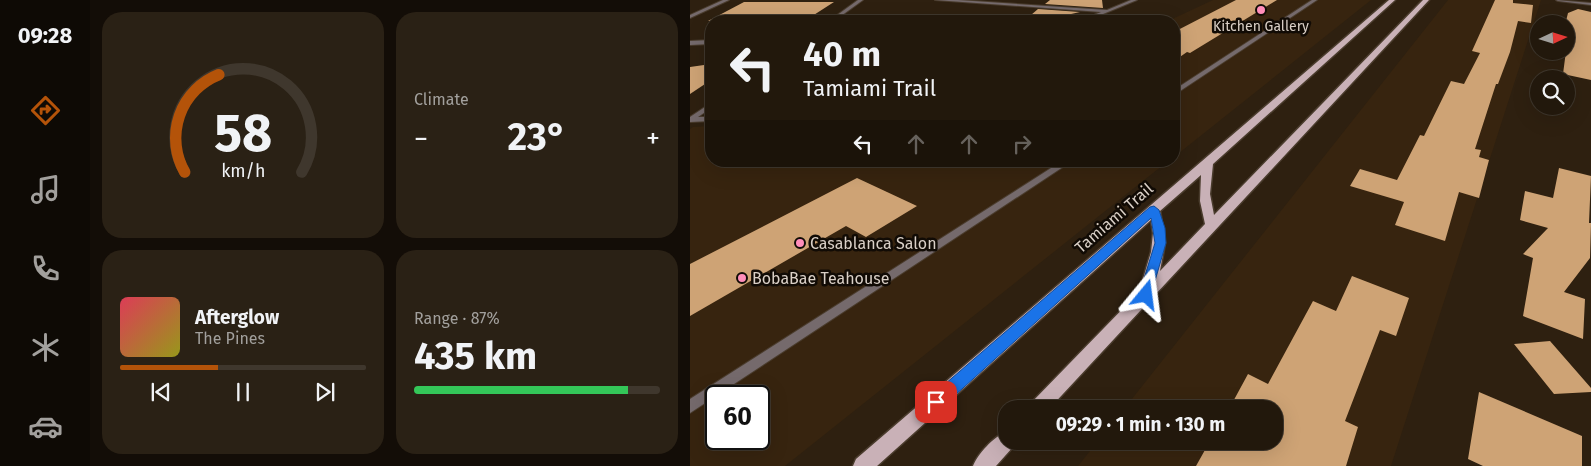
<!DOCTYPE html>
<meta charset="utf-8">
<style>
body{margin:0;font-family:"Fira Sans",sans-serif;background:#2a2115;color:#f1f3f6;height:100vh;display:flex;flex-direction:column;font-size:19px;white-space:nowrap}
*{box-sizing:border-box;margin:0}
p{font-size:16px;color:#a2a09d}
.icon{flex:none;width:28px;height:28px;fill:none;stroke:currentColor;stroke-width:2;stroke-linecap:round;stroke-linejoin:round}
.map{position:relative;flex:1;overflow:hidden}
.drawer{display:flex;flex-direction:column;gap:12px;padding:12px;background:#130d07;width:600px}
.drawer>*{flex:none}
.hud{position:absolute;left:15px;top:15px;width:475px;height:152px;border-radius:20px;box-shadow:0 5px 20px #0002,0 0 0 1px #3f372d;background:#22180c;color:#f1f3f6;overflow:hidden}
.needle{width:32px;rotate:86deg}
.controls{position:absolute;left:840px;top:15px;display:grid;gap:10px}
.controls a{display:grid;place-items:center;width:45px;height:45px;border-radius:50%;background:#22180c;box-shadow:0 5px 20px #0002,0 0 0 1px #3f372d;font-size:25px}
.speed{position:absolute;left:15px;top:385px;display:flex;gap:10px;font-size:25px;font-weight:700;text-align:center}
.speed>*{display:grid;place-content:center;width:65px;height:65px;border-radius:50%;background:#22180c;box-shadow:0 5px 20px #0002,0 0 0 1px #3f372d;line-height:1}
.speed .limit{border:2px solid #111;border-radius:8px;background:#fff;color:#111}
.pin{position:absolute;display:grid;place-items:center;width:42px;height:42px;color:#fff;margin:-21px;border-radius:10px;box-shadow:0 2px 8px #0006}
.me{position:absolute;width:55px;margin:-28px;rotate:16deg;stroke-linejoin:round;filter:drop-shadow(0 0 4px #0008)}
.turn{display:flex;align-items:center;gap:18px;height:105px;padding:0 15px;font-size:22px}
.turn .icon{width:65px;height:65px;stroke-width:2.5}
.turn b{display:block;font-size:35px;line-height:42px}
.lanes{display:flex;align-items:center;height:48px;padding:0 15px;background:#0003;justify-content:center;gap:25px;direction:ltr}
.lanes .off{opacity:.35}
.big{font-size:38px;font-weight:700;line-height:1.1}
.drawer .card{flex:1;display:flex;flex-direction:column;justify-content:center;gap:8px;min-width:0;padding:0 18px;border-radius:20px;background:#2a2115}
.drawer .dial{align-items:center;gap:0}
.dial svg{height:130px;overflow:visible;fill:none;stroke:#3f372d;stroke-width:7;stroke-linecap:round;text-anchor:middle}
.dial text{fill:#f1f3f6;stroke:none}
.song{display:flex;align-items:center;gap:15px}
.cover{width:60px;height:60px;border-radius:8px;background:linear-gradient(135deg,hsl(350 70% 55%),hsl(60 70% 35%))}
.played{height:5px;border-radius:2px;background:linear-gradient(90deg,#b45309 40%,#3f372d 40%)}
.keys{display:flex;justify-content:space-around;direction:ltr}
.heat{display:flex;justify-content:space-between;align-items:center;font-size:28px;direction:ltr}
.charge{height:8px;border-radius:4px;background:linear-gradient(90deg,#34c759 87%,#3f372d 0)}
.drawer .tiles{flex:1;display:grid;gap:12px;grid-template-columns:repeat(2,1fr)}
.trip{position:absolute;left:308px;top:400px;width:285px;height:50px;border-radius:20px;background:#22180c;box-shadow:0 5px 20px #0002,0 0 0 1px #3f372d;font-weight:700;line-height:50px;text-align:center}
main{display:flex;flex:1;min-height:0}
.menu{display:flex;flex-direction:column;width:90px;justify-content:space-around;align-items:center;background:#0e0a05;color:#a2a09d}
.menu .icon{width:35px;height:35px}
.menu .active{color:#b45309}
.menu b{font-size:22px;color:#f1f3f6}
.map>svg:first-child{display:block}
</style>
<main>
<nav class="menu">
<b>09:28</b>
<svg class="icon active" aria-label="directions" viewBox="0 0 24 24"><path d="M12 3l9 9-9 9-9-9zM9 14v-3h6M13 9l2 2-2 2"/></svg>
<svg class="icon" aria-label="music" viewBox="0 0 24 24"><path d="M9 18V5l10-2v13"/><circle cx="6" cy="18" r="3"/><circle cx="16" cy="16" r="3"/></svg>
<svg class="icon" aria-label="phone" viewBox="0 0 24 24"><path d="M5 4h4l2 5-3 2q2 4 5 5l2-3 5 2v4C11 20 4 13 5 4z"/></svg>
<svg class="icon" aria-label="climate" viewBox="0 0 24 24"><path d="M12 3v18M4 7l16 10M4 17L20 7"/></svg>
<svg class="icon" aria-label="car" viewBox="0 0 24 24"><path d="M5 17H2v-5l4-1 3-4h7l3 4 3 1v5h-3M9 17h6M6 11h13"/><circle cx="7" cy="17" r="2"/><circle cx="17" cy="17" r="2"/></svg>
</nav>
<section class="drawer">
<div class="tiles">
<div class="card dial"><svg viewBox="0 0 100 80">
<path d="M14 69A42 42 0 1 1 86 69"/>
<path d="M14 69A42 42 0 0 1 35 9" stroke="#b45309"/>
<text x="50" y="56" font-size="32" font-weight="700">58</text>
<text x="50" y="72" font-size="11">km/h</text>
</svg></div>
<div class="card"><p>Climate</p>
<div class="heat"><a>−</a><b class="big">23°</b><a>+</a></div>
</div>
<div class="card">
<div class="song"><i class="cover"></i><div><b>Afterglow</b><p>The Pines</p></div></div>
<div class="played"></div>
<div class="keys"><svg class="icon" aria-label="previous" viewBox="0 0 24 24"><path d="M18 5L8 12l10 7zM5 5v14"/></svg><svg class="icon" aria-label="pause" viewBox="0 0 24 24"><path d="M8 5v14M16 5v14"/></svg><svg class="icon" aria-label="next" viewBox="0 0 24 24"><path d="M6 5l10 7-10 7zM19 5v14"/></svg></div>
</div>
<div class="card"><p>Range · 87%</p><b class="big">435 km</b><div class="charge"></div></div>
</div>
</section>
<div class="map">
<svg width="901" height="466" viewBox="0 0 901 466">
<rect width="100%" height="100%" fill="#2e2010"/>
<path fill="#37240f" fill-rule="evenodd" d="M523 0H681L484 157V21H478Z
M758 0H851L701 466H388L408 441H584V409H434Z
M21 126V161H478L95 466H0V129L3 127ZM26 396H69V439H26Z"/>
<path fill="#cea375" d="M360 0H412L413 8 355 4Z
M546 0H587L500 53 497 52 484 61V32Z
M805 0H823V3L843 5 841 23 828 21 820 52 808 84H806L785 149 791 150 789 157 799 160 789 198 769 192 755 241 705 225 714 202 660 186 670 169 707 180 730 135 734 136 761 81 774 84 790 53 782 51Z
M54 2H144L116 20 18 21Z
M348 9 390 12 350 21H334Z
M888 9 901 12V80L873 74 876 51V21L878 13Z
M21 64V80L0 94V67Z
M869 168 901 176 899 223H901L900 258 874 292 895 299 893 339 833 316 843 258 833 254 858 228 830 220 835 191 863 198Z
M167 178 227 206 176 237 156 226 0 316V264Z
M662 276 719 298 706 336 690 330 655 421 668 427 656 466H506L520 441H584V409H539L558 374 578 384 623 301 646 311Z
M860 341 901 388V392L864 394 824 344Z
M789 392 892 436V466H793L778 459Z"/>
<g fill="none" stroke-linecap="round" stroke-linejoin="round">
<defs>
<path id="street" d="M33 0H39L0 18V15Z
M168 0H173L144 21H139Z
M245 0H268L417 10 441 0H447L396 21H390L411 12Z
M622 0H627L484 95V90Z
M866 0 901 3V5L868 1Z
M21 40V44L0 45V41Z
M21 103V108L8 117H21V121L0 122V117Z
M372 161H382L0 413V399Z"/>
<path id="primary" d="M699 0H705L523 164 520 194 524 215 733 0H739L359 409H338L341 403 449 292 461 252 463 233 461 220 187 466H163L166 459ZM511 175 510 201 515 224 470 271 475 243 470 211Z
M316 432V441H325L323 447 306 466H283C288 454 303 437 316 432Z"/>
</defs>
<use href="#street" stroke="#4a3c2d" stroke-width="2"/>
<use href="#primary" stroke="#4a3c2d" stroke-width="3"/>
<use href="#street" fill="#756a6c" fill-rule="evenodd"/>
<use href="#primary" fill="#c9b1b7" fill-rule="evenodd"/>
</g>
<path fill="#1a73e8" stroke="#114b97" d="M464 206 469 210 475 228 476 243 460 298H451L449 295 465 243 461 218 252 407 246 409 240 407 238 402 240 397 460 207Z"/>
<g fill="#ff8eba" stroke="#110b05" stroke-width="2">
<circle cx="571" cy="10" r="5"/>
<circle cx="110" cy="243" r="5"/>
<circle cx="52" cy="278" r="5"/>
</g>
<g text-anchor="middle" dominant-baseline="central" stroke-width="5" stroke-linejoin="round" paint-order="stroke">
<g font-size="14" fill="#dad0c7" stroke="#110b05">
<text x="571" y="26">Kitchen Gallery</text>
</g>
<g font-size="16" fill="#dad0c7" stroke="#110b05">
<text transform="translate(424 218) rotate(-41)">Tamiami Trail</text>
</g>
<g font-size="16" fill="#dad0c7" stroke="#110b05" text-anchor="start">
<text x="120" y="243">Casablanca Salon</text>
<text x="62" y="278">BobaBae Teahouse</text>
</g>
</g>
</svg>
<div class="controls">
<a><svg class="needle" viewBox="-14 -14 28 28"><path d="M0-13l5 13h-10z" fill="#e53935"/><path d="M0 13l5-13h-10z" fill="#a2a09d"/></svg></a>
<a><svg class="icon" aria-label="search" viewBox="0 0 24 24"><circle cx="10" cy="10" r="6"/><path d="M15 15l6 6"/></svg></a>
</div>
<div class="speed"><div class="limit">60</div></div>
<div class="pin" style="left:246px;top:402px;background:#d93025"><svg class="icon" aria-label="arrive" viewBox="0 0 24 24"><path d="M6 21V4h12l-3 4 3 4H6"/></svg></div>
<svg class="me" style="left:456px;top:295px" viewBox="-20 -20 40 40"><path d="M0-17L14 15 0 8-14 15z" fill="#1a73e8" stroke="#fff" stroke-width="4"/></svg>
<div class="trip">09:29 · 1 min · 130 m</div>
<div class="hud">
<div class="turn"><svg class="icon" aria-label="left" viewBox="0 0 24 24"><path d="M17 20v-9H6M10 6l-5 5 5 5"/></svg><div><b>40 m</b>Tamiami Trail</div></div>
<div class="lanes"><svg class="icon" aria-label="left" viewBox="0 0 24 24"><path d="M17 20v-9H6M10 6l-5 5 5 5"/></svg><svg class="icon off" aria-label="ahead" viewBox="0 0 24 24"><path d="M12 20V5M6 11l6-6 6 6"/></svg><svg class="icon off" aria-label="ahead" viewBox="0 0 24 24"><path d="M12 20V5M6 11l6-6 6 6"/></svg><svg class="icon off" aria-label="right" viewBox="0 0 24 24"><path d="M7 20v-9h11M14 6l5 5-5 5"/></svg></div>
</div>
</div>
</main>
